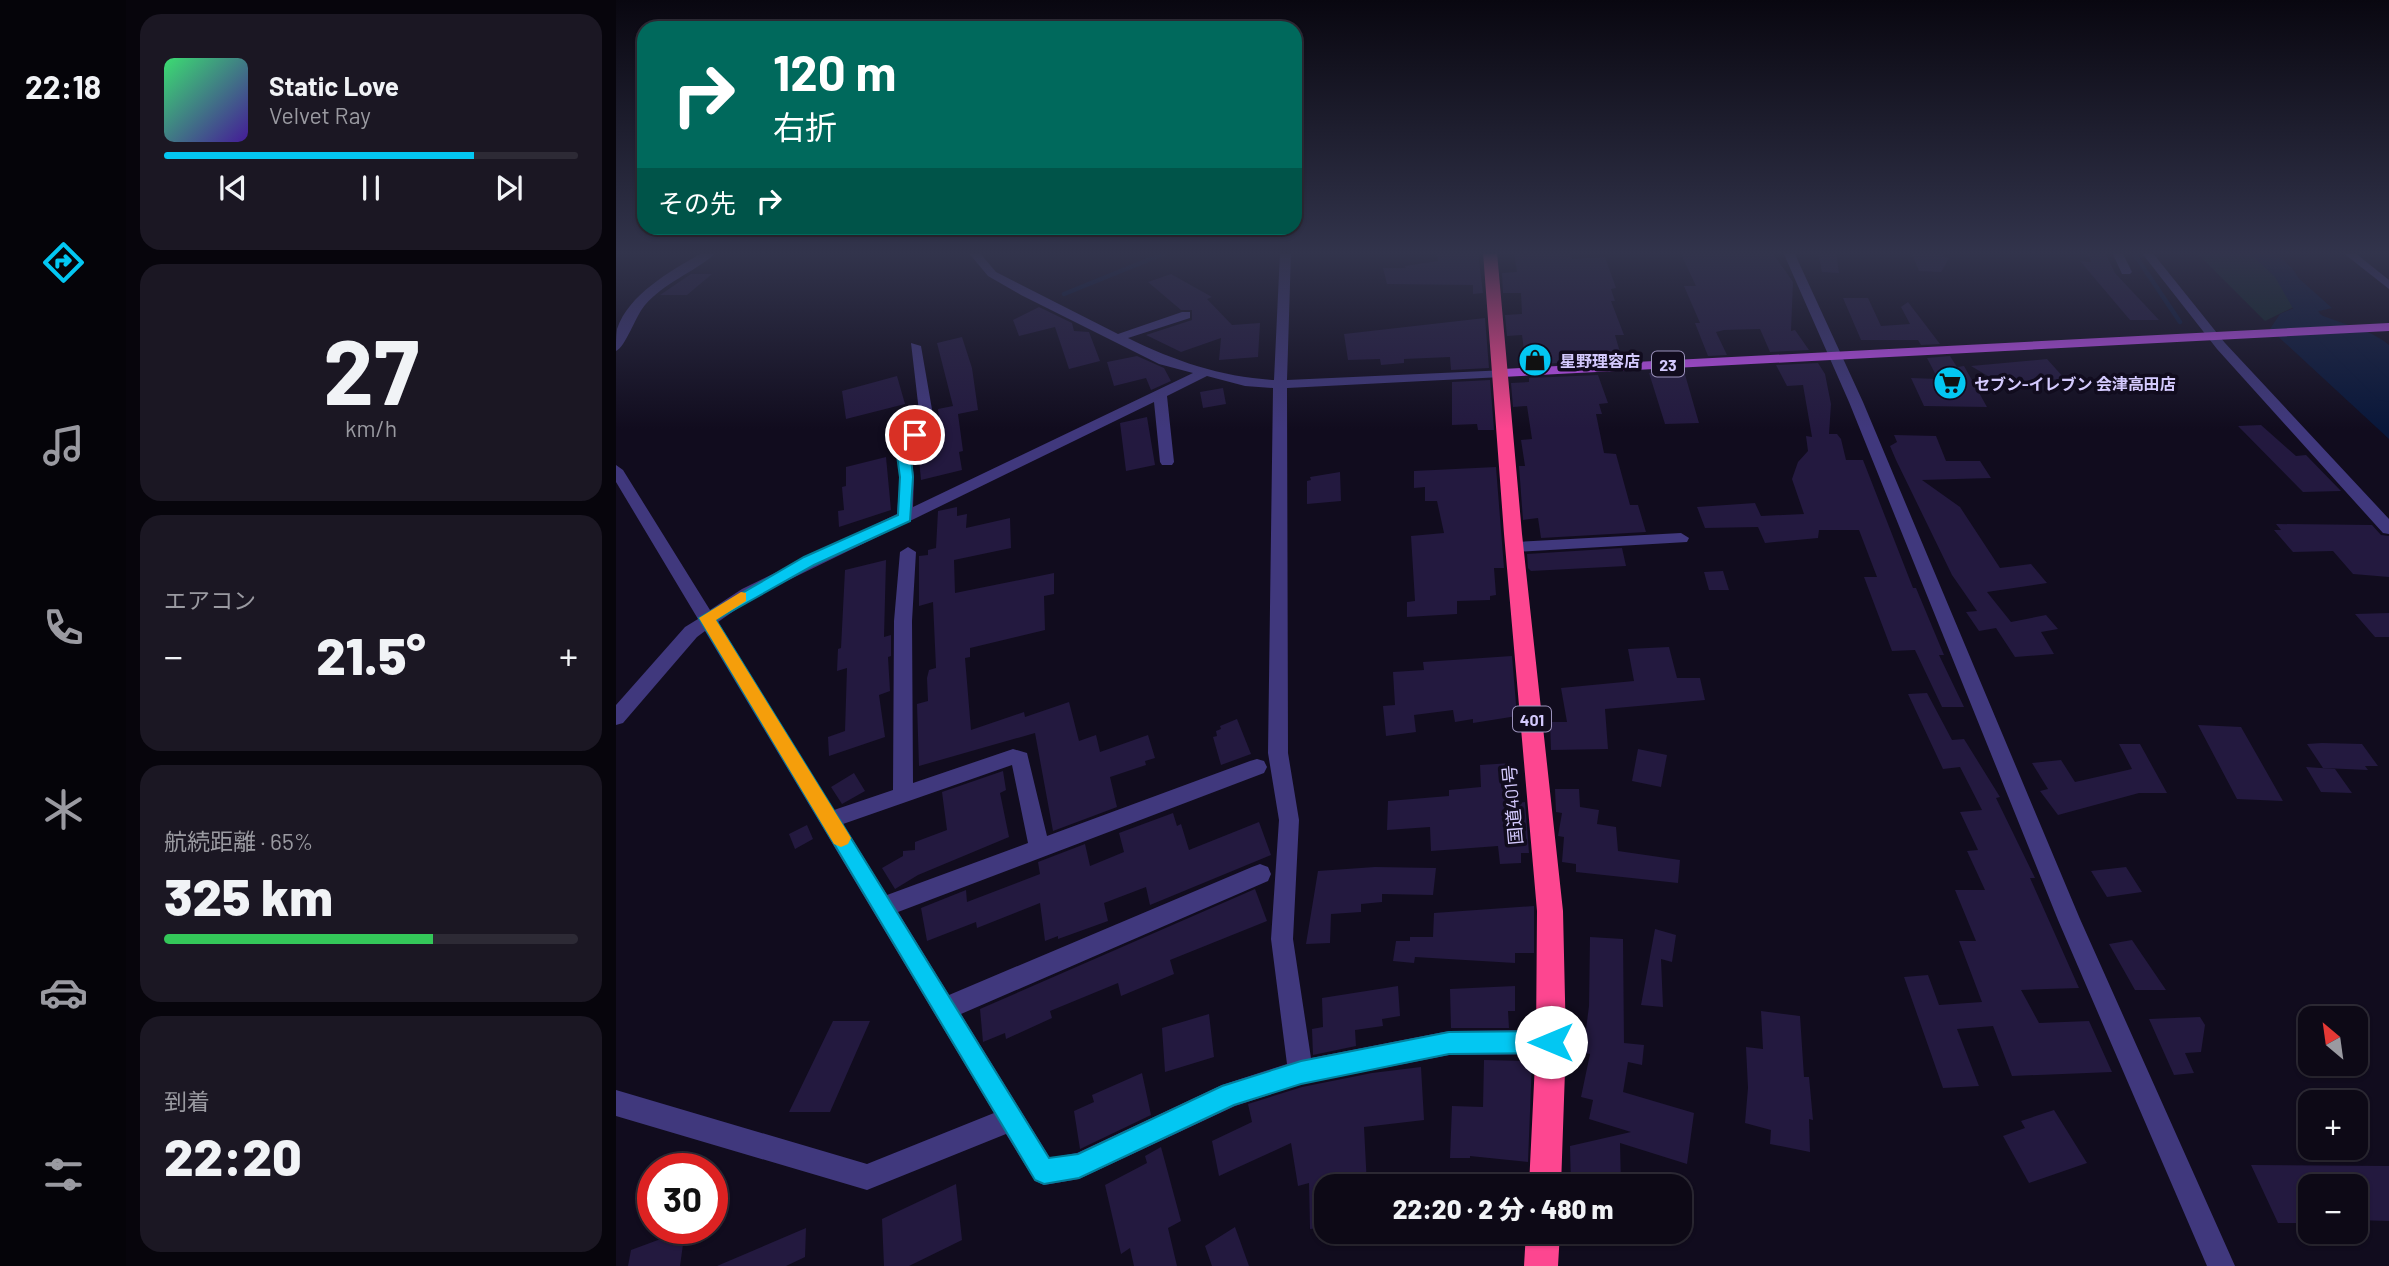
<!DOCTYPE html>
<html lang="ja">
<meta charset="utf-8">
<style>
body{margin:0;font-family:Barlow,"Noto Sans JP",sans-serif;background:#1b1723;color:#f1f3f6;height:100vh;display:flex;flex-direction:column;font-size:26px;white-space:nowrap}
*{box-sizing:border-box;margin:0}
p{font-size:23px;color:#9a9aa1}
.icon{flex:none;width:38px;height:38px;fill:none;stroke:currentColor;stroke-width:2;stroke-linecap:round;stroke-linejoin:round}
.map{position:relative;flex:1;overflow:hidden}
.sheet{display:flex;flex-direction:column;gap:14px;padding:14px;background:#07050c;width:490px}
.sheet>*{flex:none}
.banner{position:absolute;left:21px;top:21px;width:665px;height:214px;border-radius:21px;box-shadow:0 2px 5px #0004,0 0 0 2px #2d2a35;background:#00695c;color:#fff;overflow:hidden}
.needle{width:46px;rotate:331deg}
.tools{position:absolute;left:1682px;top:1006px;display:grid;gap:14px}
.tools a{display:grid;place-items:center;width:70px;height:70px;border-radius:14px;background:#0d0916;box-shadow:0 2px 5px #0004,0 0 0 2px #2d2a35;font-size:35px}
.speed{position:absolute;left:21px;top:1153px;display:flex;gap:14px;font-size:35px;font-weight:700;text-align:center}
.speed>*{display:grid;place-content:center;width:91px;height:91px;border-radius:50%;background:#0d0916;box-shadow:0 2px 5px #0004,0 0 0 2px #2d2a35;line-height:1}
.speed .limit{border:10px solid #d22;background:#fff;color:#111}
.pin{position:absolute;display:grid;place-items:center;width:60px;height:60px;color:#fff;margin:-30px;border:4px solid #fff;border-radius:50%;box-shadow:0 2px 7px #0007}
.me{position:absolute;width:77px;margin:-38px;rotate:270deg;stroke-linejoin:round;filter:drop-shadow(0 0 5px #0008)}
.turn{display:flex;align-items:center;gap:24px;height:147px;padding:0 21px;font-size:32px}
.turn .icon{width:91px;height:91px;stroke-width:2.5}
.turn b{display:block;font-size:49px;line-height:60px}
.then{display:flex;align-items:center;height:66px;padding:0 21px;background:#0003;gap:14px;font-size:26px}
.big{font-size:52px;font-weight:800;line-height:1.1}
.sheet .tile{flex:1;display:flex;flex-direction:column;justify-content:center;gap:10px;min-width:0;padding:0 24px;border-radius:21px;background:#1b1723}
.sheet .dial{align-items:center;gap:0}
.dial b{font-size:91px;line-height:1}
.song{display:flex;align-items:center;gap:21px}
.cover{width:84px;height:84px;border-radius:10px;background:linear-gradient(135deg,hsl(140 70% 55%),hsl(260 70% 35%))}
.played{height:7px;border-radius:4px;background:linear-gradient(90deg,#03c7f2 75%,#2d2a35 75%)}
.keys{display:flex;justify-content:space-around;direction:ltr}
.heat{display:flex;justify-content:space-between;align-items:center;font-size:38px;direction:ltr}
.charge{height:10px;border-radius:5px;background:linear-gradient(90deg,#34c759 65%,#2d2a35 0)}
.trip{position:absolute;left:698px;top:1174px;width:378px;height:70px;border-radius:21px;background:#0d0916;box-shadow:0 2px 5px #0004,0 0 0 2px #2d2a35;font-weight:800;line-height:70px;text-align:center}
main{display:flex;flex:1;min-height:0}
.tabs{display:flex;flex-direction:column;width:126px;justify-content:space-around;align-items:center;background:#050409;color:#9a9aa1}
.tabs .icon{width:49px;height:49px}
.tabs .on{color:#03c7f2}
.tabs b{font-size:32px;color:#f1f3f6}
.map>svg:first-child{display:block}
</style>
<main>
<nav class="tabs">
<b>22:18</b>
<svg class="icon on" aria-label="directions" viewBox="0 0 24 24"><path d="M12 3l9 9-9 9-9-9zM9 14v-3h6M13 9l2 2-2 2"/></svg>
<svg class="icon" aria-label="music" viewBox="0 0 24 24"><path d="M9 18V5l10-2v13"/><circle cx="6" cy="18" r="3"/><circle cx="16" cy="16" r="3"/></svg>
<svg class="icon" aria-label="phone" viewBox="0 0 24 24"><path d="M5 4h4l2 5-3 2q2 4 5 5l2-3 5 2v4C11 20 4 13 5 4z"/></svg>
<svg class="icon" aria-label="climate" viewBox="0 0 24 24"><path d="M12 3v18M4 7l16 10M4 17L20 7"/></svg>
<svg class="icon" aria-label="car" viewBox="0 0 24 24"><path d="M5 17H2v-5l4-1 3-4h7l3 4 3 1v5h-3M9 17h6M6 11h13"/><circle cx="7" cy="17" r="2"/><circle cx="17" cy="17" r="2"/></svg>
<svg class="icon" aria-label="filters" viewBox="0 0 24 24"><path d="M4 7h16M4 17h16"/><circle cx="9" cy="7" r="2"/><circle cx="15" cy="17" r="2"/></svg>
</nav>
<section class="sheet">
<div class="tile">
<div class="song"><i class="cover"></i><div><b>Static Love</b><p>Velvet Ray</p></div></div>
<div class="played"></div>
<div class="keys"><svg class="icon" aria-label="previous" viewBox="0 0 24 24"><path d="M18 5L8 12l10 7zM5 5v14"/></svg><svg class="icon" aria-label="pause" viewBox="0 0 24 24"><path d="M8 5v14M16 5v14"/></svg><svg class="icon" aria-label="next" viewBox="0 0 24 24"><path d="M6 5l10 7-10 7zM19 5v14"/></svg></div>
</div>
<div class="tile dial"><b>27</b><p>km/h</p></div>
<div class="tile"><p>エアコン</p>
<div class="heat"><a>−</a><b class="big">21.5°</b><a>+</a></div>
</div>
<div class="tile"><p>航続距離 · 65%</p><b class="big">325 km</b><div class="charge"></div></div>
<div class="tile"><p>到着</p><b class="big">22:20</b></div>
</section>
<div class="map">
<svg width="1773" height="1266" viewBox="0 0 1773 1266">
<rect width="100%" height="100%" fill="#110c1e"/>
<path fill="#0f2728" d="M1580 252H1637L1664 276 1686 303 1649 321Z"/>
<path fill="#09173a" d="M1637 252H1653L1716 308 1699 312C1724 325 1752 327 1773 345V439L1654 329 1664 314 1690 303Z"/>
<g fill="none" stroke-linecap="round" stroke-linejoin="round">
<path stroke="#09173a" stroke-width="4.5" d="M1517 252 1564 322
M448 294 552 252"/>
<path fill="#09173a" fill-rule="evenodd" d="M1632 252H1658L1677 269 1704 314 1773 379V402L1763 400 1686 324 1659 277Z"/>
</g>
<path fill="#23193f" d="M821 252H862L867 293 857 294V285L771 284 767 268H790L789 266 822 261Z
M898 252H954L956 259 989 257 1000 288 995 289 999 301H995L1008 335H999L1006 359 910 365 906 335 891 336 889 315 906 314 905 293H887L886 273 901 272Z
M1064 252H1156L1177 282 1175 331 1179 330 1193 350 1154 352 1144 329 1108 330 1100 332 1111 355 1092 356 1079 323H1084L1068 286H1080Z
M1202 252H1220L1223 273 1206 272Z
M1295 252H1329L1326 256 1333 258 1325 272 1303 271Z
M1471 252H1489L1499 273 1543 320H1514L1464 261 1475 262Z
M75 274H96L71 295H44Z
M555 274 596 297 591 299 616 325 644 323 642 357 603 360 605 338 565 352 530 335 576 320V310H565L532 282Z
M1227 298H1252L1265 326 1294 324 1285 307 1292 302 1324 344 1305 345 1302 340H1245Z
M423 307 456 323 458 331 473 332 484 361 453 369 439 327 403 336 397 320Z
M869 318 873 368 835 370 834 357 788 359V363L765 365 764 359 732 360 728 334Z
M346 337 356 368 362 410 342 414 347 451 343 452 346 470 305 480 302 448 314 445 312 434 324 431 322 409 337 406 321 343Z
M521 356 548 368 555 381 535 390 530 378 498 386 491 362Z
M1334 356 1341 367 1348 366 1371 407 1308 406 1295 378 1322 379 1311 358Z
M1431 359 1449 379 1382 382 1355 366Z
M1202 363 1209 374 1215 404 1213 434H1221L1225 439 1230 460H1247L1297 588H1300L1328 655H1323L1348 707H1326L1299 650 1276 651 1248 577H1261L1243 530H1203L1202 538 1149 543 1142 527 1089 528 1081 507 1139 503 1145 516 1188 514 1176 479 1182 462 1192 451 1190 436 1196 437 1187 385 1171 386 1160 365Z
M1068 371 1083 423 1049 424 1033 373Z
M982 375 992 403 983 404 986 414H980L988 453 1000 454 1014 505H1022L1030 532 925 538 922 518 907 520 903 466H909L905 440 916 439 911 406 897 407 895 383 913 382V378Z
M281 376 289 404 230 419 226 391Z
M874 380 878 430H862L861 424 836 425V382Z
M607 388 610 404 587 408 584 392Z
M531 417 539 465 510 471 504 423Z
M1645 425 1680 456 1690 455 1725 491 1687 492 1622 426Z
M1278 435 1320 436 1330 461H1364L1375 478 1306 480 1344 507 1384 568 1415 564 1431 583 1371 592 1395 622 1430 615 1442 629 1425 632 1438 654 1399 657 1380 628 1363 631 1350 612 1361 611 1336 575 1280 460 1274 446 1281 442Z
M270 457 275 510 223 527 222 511 228 510 226 487 230 486V467Z
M880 467 888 568H878L880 595 874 596V600L841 601V614L791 617V602L799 601 795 536 828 533 821 501H809V487L798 488V471Z
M724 472 725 501 691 504V481L695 480 694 477Z
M341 507V516L351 514 350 528 394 518 395 548 338 560 339 593 438 573V594L428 596 429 630 354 648V657L349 658 355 730 408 712 409 717 453 702 463 741 480 735 484 752 532 735 539 758 529 761 530 765 494 777 501 807 437 831 419 733 303 766 301 704 312 701 311 678 313 670 320 668 317 602 303 606V556L312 555V550L320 548 322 511Z
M1660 524 1756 525 1765 535 1773 536V577L1737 574 1717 551 1677 552 1658 530H1665Z
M1006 548 1010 566 915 571 912 568 911 554Z
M270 560 268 637 275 635V656L272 657 274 691 263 695 269 737 213 756 212 737 229 731 231 668 221 671 222 649 225 648 229 570Z
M1107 571 1113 590H1093L1088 572Z
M1773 613V637H1759L1739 614Z
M1053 647 1061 678H1084L1089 700 989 709 992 749 935 750 934 722H951L945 688 1018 681 1012 649Z
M896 656 901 716 857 723V719L839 722 837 710 798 715 800 732 770 736 767 706 779 705 777 672 808 670 807 662Z
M1311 693 1336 740 1348 739 1384 797 1380 798 1419 878H1414L1463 988 1405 990 1423 1023 1473 1021 1496 1072 1396 1076 1377 1026 1341 1029 1363 1086 1327 1088 1288 977 1312 975 1323 1005 1366 1002 1343 941H1360L1339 890H1369L1351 851 1362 850 1344 812 1366 810 1344 767 1327 769 1292 694Z
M621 719 635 754 605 765 597 737 601 736 600 731 605 729 604 726Z
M1582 725 1625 727 1667 801 1621 799Z
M1706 743 1746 744 1762 766H1749L1752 770 1707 768 1691 744Z
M1503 744H1524L1551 793H1523L1442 815 1424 791 1432 789 1416 763 1445 760 1459 782 1516 769Z
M1022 749 1051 755 1045 787 1016 781Z
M896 763 902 803 909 802 913 853H905V863L884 864 882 846 815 851 814 827 771 830 772 801 833 796V790L865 787 864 765Z
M1690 767 1719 769 1736 793 1705 792Z
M387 771 390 790 384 793 393 837 302 875 279 889 266 868 287 856V851L299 850V842L331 830 326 792Z
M238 773 249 791 226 804 215 787Z
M939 789H963L964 807 983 810 981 824 1000 827 1002 851 1064 860 1062 883 960 872V864L946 862 948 837 942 836 946 813 940 812Z
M557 813 561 826 565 824 573 850 643 822 655 855 534 905 530 887 488 903 492 921 442 939V936L429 941 424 903 361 928 360 922 311 941 305 908 350 890 351 902 424 874 422 862 469 844 474 866 508 852 503 833Z
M191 825 197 839 179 849 173 834Z
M759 867 820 868 817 895 766 894V902L745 904V912L715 914 714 943 690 944 702 871Z
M1510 867 1526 892 1491 897 1475 871Z
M639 889 651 921 554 960 558 974 505 996 502 983 434 1011 436 1018 390 1039 389 1033 367 1042 364 1009Z
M918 906V953H899V963L799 957 798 963 777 961 780 941H794V937H817L818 913Z
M1039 929 1060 935 1056 962 1045 959 1047 1007 1025 1005Z
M974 937 1007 939 1008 1043 1028 1045 1026 1065 1012 1062 1007 1092 1078 1113 1071 1164 1004 1143 1005 1186H955L954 1146 1015 1132 973 1119 977 1100 965 1097 974 1054 967 1053 973 1006Z
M1516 940 1550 990H1519L1493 944Z
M782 986 784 1016 766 1019 767 1026 739 1030 740 1046 697 1055 696 1029 707 1027 706 998Z
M899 986V1011H892L893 1028H835L834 989Z
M1145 1011 1184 1016 1188 1077H1193L1197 1120 1193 1119 1194 1152 1154 1144 1155 1130 1129 1123 1132 1088 1130 1047 1147 1049Z
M593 1014 598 1057 549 1072 546 1028Z
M1584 1017 1589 1025 1585 1052 1569 1053 1578 1073 1558 1075 1533 1019Z
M217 1021H254L214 1112H173Z
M868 1060 916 1061 912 1162 854 1156V1158H834L836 1106 867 1107Z
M805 1067 808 1120 748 1127 751 1186H710V1227L694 1229 693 1183 682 1186 675 1143 603 1176 596 1141 636 1122 632 1104 686 1087 756 1073Z
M526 1073 535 1115 464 1149 458 1111 478 1102 476 1095Z
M1438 1110 1471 1163 1413 1183 1387 1136 1409 1128 1405 1121Z
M545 1147 565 1221 552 1228 561 1266H518L514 1248 505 1254 489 1185 531 1163 529 1156Z
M1635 1165 1773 1166V1221L1740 1220V1186H1694V1223H1662Z
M340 1184 346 1240 293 1266H268L266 1219Z
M619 1227 633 1266H596L589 1246Z
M190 1228 189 1257 170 1266H101Z
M69 1230 64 1266H12L15 1250Z"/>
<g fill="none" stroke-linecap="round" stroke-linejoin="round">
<path fill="#40387d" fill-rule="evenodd" d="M87 252H101C79 272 49 282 29 305 20 315 9 348 0 351 0 344 0 335 1 329 13 293 57 270 87 252Z
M352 252H363L380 272 502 334 566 312H574V318L512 338C558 361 606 377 658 380L664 252H675L671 380 891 370V376L886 377 671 388 672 753 683 820 677 939 695 1058 833 1031 935 1030 944 1033 947 1042 944 1051 935 1054 833 1055 685 1084 619 1106 463 1179 428 1185 419 1181 390 1134 251 1190 0 1116V1090L251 1164 378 1113 89 631 81 637 7 723 0 725V705L69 627 82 619 0 482V465L7 470 94 610 126 589 281 514 284 477 280 448 304 420 295 343 305 346 318 421 294 449 298 477 297 507 577 373 543 364 405 295 372 276ZM591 376 629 386 657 388 652 753 663 820 655 939 671 1064 606 1085 461 1153 434 1158 345 1014 652 881 655 874 652 867 644 864 636 867 333 995 282 912 648 773 651 767 648 761 641 759 634 761 431 836 411 753 397 749 297 783 296 621 300 552 292 547 284 552 278 621 277 790 218 810 102 622 138 597 538 402 544 462 546 465H556L558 462 551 396ZM396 765 412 843 271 895 227 824Z
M1167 252H1178L1247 402 1464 919 1619 1266H1591L1442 920 1233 402Z
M1496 252H1506L1516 272 1514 274H1506Z
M1525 252H1536L1609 343 1773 519V534L1767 533 1601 349Z
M1726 252H1738L1773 280V289Z
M1065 533 1073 538 1071 542 899 552 891 547 899 542Z"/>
<path fill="#cb52fd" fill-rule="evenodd" d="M1773 323V331L886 377 879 373 886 369Z"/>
<path fill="#fd4690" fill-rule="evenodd" d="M867 252H881L906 534 947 911 950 1042 945 1186H913L920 1042 921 911 888 534Z
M910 1232H944L942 1266H908Z"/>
</g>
<linearGradient id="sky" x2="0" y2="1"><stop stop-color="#090710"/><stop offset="0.59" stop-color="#32344c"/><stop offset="1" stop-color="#32344c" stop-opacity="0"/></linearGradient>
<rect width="1773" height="429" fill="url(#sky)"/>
<path fill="#03c7f2" stroke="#02819d" stroke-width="2" d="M299 431 305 435 294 449 297 477 294 521 198 565 100 620 433 1158 462 1154 606 1086 685 1061 833 1032 935 1031 943 1034 946 1042 943 1050 935 1053 833 1054 685 1084 618 1105 463 1178 428 1184 419 1180 83 618 188 557 282 515 284 477 280 448Z"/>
<path fill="#f59e0b" d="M125 592 130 593V601L100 620 232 833 235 838 232 844 225 847 218 844 83 618Z"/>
<defs>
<symbol id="shop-disc" viewBox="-11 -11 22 22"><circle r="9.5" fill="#03c7f2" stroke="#110c1e"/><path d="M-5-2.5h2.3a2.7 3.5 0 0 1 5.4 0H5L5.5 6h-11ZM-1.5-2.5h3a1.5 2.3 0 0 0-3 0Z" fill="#111"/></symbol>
<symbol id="supermarket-disc" viewBox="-11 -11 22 22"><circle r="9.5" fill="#03c7f2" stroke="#110c1e"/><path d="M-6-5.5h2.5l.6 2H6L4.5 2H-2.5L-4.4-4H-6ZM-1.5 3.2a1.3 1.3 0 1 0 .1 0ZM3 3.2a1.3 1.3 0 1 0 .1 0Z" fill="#111"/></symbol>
</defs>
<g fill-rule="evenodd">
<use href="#shop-disc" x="900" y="341" width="38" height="38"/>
<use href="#supermarket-disc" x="1315" y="364" width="38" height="38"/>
</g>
<g text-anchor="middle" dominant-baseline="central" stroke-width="7" stroke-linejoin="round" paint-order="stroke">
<g font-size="16" font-weight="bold" fill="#d4cafe" stroke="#110c1e" text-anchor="start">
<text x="944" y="360">星野理容店</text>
<text x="1358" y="383">セブン-イレブン 会津高田店</text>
</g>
<g fill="#110c1e" stroke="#9a91bb" stroke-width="2">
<rect x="1036" y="351.5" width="32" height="25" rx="5"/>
<rect x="897" y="706.5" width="38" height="25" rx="5"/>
</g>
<g font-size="16" font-weight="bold" fill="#d4cafe">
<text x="1052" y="364">23</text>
<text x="916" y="719">401</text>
</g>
<g font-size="18" fill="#d4cafe" stroke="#110c1e">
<text transform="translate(896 805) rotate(-95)">国道401号</text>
</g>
</g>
</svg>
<div class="tools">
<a><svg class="needle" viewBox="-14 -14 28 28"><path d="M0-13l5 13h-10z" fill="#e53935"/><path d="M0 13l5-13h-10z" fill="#9a9aa1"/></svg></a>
<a>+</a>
<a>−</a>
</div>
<div class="speed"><div class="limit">30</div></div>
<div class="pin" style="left:299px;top:435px;background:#d93025"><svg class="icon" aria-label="arrive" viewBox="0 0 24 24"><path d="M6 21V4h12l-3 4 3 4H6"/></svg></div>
<svg class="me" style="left:935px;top:1042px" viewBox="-20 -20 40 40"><circle r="19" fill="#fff"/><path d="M0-13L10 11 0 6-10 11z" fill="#03c7f2"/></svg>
<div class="trip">22:20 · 2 分 · 480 m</div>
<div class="banner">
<div class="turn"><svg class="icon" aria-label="right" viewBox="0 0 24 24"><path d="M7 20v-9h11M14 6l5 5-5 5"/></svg><div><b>120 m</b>右折</div></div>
<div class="then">その先<svg class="icon" aria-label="right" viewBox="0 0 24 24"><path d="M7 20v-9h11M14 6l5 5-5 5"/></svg></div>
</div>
</div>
</main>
